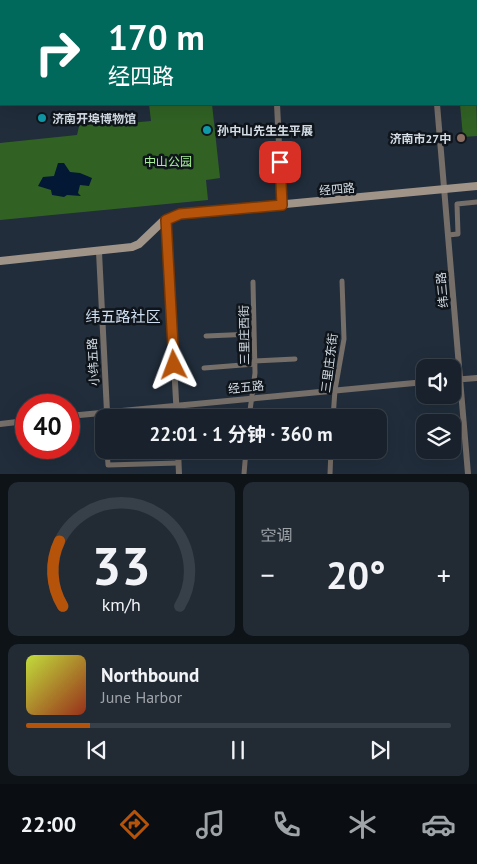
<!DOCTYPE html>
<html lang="zh">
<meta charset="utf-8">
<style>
body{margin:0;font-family:"PT Sans","Noto Sans SC",sans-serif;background:#222a34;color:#f1f3f6;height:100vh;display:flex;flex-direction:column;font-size:19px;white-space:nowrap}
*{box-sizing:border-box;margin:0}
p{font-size:16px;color:#9fa4a9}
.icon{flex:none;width:28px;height:28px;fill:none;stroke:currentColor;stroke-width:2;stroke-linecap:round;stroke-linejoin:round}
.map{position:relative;height:474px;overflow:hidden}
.panel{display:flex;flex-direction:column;gap:8px;padding:8px;background:#0e1318;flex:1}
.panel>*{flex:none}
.hud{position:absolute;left:0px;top:0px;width:478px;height:105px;box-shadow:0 5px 20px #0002,0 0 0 1px #373f48;background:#00695c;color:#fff;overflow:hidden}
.fabs{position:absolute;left:416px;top:359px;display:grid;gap:10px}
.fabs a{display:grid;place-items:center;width:45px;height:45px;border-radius:10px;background:#19222c;box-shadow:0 5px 20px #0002,0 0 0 1px #373f48;font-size:25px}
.speed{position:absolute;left:15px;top:394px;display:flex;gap:10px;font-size:25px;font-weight:700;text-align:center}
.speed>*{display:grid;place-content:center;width:65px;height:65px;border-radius:50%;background:#19222c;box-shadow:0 5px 20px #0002,0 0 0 1px #373f48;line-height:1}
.speed .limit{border:8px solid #d22;background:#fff;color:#111}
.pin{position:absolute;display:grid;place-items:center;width:42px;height:42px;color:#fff;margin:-21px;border-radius:10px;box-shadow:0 2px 8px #0006}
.me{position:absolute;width:55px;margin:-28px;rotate:357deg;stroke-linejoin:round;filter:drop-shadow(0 0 4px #0008)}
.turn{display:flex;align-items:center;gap:18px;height:105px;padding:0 25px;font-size:22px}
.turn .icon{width:65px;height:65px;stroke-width:2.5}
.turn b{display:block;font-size:35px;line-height:42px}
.big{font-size:38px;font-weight:700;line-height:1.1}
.panel .tile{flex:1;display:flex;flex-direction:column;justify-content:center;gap:8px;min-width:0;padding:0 18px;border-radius:10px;background:#222a34}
.panel .dial{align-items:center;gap:0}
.dial svg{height:130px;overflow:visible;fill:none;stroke:#373f48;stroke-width:7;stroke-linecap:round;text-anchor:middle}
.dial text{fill:#f1f3f6;stroke:none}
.song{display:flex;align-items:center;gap:15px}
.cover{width:60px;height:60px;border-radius:8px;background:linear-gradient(135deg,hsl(70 70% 55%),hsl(10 70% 35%))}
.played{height:5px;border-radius:2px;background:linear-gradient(90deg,#b45309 15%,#373f48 15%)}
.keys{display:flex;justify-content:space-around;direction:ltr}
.heat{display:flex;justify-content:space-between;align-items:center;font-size:28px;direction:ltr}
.panel .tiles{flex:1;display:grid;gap:8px;grid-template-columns:1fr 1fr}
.tile:last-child{grid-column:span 2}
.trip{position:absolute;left:95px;top:409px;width:292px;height:50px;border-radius:10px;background:#19222c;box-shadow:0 5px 20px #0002,0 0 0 1px #373f48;font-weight:700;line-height:50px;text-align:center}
.tabs{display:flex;height:80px;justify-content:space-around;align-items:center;background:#0a0e12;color:#9fa4a9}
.tabs .icon{width:35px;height:35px}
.tabs .on{color:#b45309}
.tabs b{font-size:22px;color:#f1f3f6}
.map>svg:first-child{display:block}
</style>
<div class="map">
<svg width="477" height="474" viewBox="0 0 477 474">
<rect width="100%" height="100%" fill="#212d3b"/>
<path fill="#316224" d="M476 77 477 136 463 137 460 104H476Z
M149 104H212L220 178 206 180 208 200 0 220V143L77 135 82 114 96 112 97 126 151 121Z"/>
<path fill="#021835" d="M58 163H64L70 172 80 173 92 178 89 186 80 185 78 193 81 196 67 195 64 197 52 195 51 190 38 186 43 177 54 176Z"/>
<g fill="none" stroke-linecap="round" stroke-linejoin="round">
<path stroke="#766e68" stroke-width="5" d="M75 0V1
M306 0V1
M362 0 363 1
M321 1 331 0
M0 24H1
M448 235 458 234 457 204 477 202
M206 336 253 334
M254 361 295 359
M204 368 255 364
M249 418 255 373 253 282
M333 418 335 390 344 339 342 281
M107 450 108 465 178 463
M244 474 246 450
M330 474 331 450"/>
<path stroke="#766e68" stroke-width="6" d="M269 0V1
M430 0V1
M476 50H477
M0 100H1
M277 104 282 205
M437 104 468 474
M166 220 177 418
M99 252 107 412
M452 380 477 378
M69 416 425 382
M0 424 26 421
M178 450 179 474"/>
<path stroke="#a09489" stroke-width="8" d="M0 261 132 247 139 244 162 222 180 214 477 186"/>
</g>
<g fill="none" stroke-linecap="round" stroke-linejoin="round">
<defs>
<path id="route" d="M174 365 166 220 180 214 282 205 280 162"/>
</defs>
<use href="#route" stroke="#753606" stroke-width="12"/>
<use href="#route" stroke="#b45309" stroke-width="9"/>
</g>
<g fill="#0f9aa8" stroke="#0f151b" stroke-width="2">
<circle cx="42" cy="118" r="5"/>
<circle cx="207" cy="130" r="5"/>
</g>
<circle fill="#8d6e63" stroke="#0f151b" stroke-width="2" cx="461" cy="138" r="5"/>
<g text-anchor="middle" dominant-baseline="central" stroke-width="5" stroke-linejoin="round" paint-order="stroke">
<g font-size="12" font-weight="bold" fill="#d4dce5" stroke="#0f151b" text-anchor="start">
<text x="52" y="118">济南开埠博物馆</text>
<text x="217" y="130">孙中山先生生平展</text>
<text x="451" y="138" text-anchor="end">济南市27中</text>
</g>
<g font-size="12" fill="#a7ef96" stroke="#0f151b">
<text x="168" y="161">中山公园</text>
</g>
<g font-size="12" fill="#d4dce5" stroke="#0f151b">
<text transform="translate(337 189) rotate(-5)">经四路</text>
<text transform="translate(442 290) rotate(-95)">纬三路</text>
<text transform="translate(244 335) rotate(-91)">三里庄西街</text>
<text transform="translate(93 362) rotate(-93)">小纬五路</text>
<text transform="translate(329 363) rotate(-83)">三里庄东街</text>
<text transform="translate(246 387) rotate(-6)">经五路</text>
</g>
<g font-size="15" fill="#d0dff2" stroke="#0f151b">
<text x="123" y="316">纬五路社区</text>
</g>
</g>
</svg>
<div class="fabs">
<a><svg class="icon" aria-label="sound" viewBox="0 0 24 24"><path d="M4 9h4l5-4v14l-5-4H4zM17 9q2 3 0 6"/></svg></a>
<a><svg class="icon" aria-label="layers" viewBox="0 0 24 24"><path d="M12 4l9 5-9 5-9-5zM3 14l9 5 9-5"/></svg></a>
</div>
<div class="speed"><div class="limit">40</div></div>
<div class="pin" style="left:280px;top:162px;background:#d93025"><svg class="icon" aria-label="arrive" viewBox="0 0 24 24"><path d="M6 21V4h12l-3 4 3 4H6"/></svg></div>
<svg class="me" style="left:174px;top:365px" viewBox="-20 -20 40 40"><path d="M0-17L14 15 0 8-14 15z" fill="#b45309" stroke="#fff" stroke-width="4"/></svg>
<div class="trip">22:01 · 1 分钟 · 360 m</div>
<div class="hud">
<div class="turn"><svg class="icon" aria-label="right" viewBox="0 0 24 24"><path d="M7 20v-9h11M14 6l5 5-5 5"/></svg><div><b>170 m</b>经四路</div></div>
</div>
</div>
<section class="panel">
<div class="tiles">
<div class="tile dial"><svg viewBox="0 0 100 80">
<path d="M14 69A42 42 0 1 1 86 69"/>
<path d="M14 69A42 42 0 0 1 12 29" stroke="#b45309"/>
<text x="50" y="56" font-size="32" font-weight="700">33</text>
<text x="50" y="72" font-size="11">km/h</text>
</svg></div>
<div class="tile"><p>空调</p>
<div class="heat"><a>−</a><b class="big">20°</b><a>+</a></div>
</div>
<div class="tile">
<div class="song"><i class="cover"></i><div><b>Northbound</b><p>June Harbor</p></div></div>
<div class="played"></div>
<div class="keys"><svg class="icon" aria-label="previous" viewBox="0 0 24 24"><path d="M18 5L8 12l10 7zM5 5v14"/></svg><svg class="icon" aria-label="pause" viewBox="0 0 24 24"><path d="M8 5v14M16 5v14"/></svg><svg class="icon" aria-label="next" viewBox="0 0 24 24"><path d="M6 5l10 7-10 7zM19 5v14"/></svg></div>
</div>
</div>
</section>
<nav class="tabs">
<b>22:00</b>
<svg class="icon on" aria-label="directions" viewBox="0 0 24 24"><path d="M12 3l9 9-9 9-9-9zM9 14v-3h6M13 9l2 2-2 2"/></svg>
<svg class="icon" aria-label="music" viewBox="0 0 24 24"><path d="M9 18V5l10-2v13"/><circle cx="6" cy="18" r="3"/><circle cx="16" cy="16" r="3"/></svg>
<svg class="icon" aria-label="phone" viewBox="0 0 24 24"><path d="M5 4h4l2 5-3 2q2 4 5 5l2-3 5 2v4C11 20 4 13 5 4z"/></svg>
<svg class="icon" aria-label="climate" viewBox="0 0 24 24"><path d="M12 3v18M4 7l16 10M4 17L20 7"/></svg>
<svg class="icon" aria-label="car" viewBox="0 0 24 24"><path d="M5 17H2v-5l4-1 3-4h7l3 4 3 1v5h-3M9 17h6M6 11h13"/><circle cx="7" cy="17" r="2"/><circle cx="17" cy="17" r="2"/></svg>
</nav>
